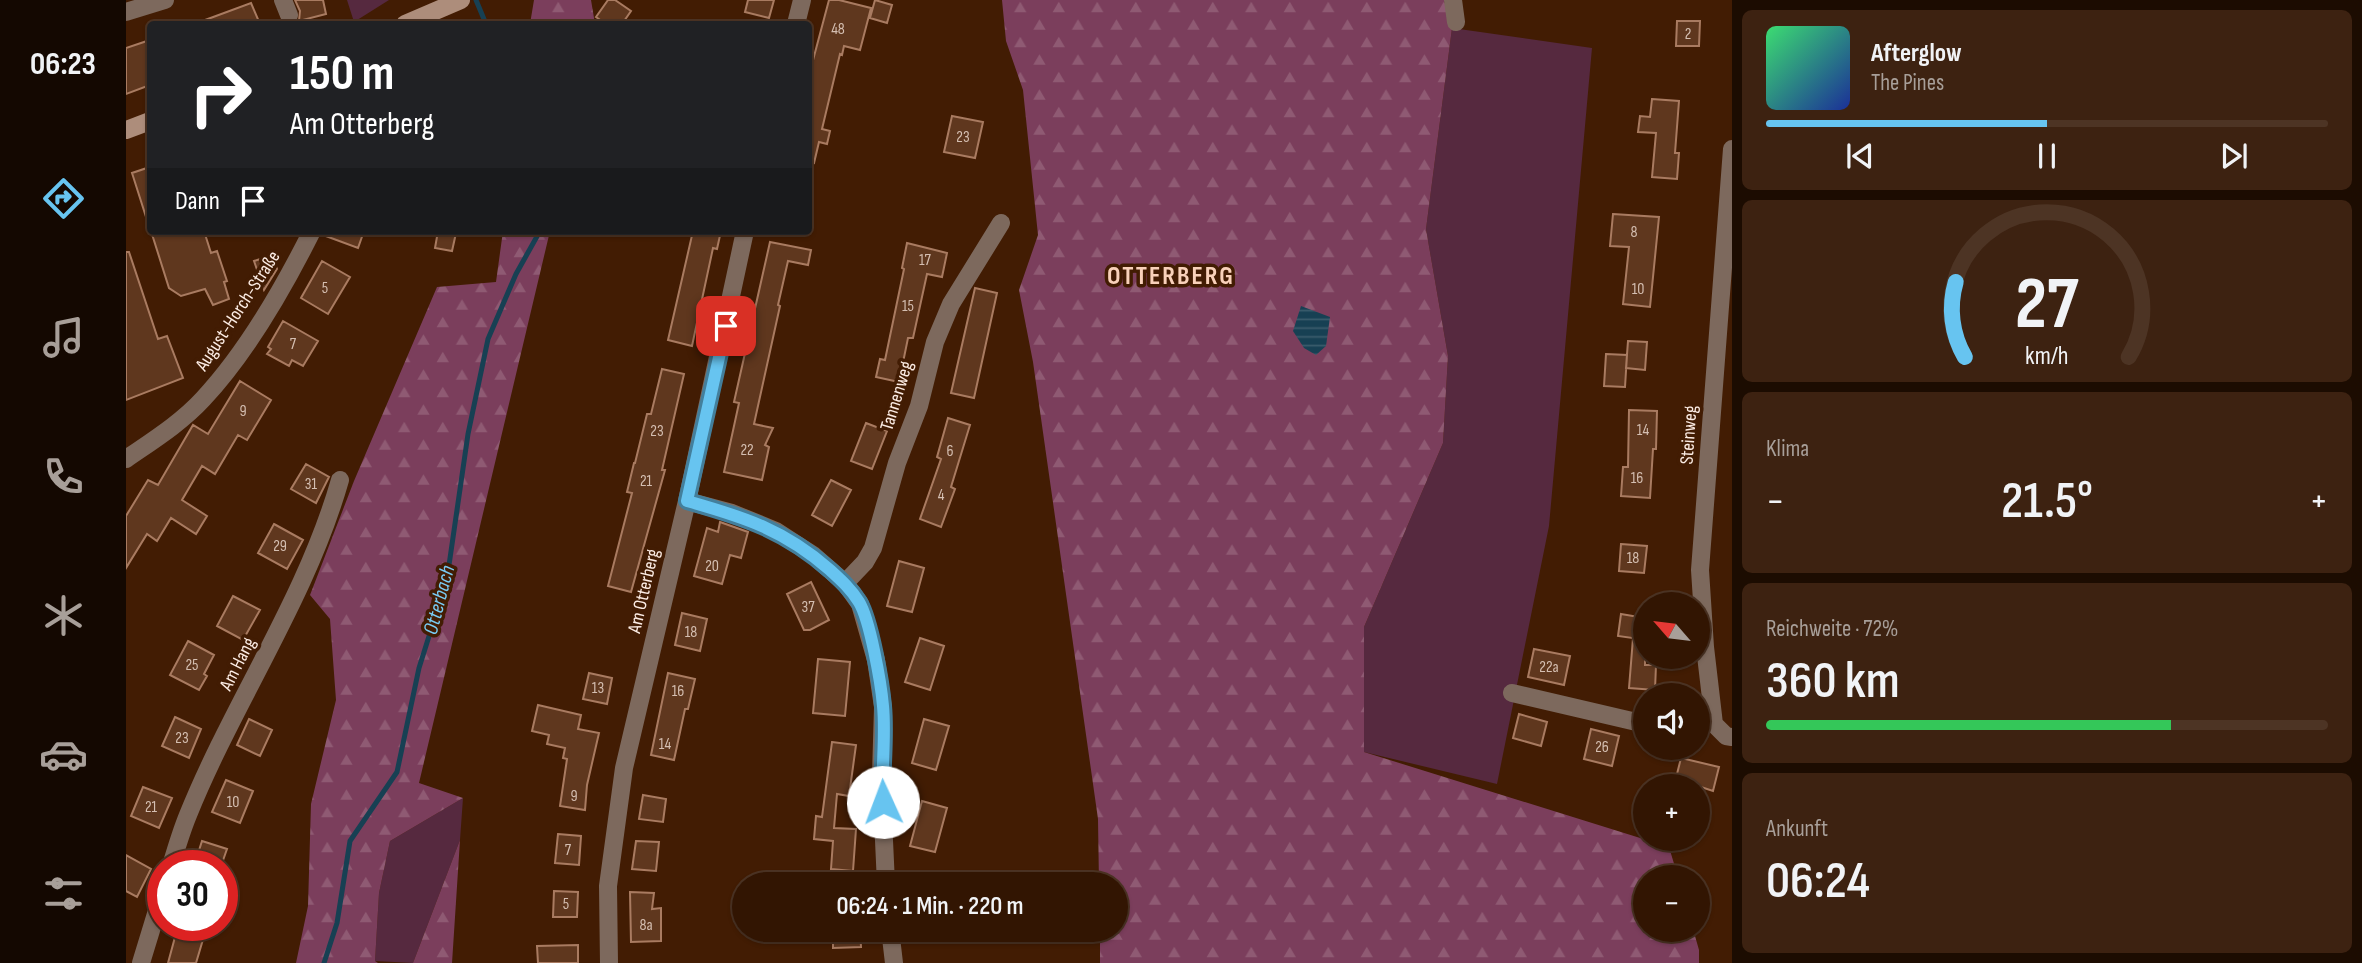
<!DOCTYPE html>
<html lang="de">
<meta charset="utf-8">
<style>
body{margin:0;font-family:"Sofia Sans Condensed",sans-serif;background:#3d2211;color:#f1f3f6;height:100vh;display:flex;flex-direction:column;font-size:26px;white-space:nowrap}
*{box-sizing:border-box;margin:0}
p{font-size:23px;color:#a89f99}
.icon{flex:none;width:38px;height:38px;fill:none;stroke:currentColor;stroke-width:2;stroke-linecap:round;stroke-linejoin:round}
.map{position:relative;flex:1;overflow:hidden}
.details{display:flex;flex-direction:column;gap:10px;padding:10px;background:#1c0c01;width:630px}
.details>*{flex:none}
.top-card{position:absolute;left:21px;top:21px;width:665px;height:214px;border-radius:7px;box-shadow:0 2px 5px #0004,0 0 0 2px #4d3424;background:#202124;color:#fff;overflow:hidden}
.needle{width:46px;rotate:298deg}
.fabs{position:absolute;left:1507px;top:592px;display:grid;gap:14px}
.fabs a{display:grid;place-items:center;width:77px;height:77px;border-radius:50%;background:#321502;box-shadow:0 2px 5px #0004,0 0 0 2px #4d3424;font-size:35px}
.speed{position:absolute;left:21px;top:850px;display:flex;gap:14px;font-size:35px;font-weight:700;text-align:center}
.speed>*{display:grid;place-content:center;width:91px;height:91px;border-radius:50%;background:#321502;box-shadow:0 2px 5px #0004,0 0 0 2px #4d3424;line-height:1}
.speed .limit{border:10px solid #d22;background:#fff;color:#111}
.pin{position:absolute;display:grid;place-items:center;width:60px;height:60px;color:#fff;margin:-30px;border-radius:14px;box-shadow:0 4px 10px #0006}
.me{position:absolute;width:77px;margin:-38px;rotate:358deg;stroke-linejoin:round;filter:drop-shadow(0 0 5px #0008)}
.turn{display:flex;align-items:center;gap:24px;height:147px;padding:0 28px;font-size:32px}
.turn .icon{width:91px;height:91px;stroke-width:2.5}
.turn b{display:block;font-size:49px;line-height:60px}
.then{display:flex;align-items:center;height:66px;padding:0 28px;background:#0003;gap:14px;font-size:26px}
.big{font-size:52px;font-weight:600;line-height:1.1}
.details .widget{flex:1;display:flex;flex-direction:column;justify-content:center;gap:10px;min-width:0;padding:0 24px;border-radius:10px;background:#3d2211}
.details .dial{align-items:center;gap:0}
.dial svg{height:182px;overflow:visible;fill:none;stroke:#4d3424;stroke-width:7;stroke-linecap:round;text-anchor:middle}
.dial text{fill:#f1f3f6;stroke:none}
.song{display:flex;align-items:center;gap:21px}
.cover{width:84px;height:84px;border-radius:10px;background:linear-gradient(135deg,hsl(140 70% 55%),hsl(230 70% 35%))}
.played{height:7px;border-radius:4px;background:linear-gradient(90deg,#67c4f0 50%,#4d3424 50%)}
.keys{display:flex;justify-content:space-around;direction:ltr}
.heat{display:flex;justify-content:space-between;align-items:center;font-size:38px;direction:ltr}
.charge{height:10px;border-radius:5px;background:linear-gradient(90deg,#34c759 72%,#4d3424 0)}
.trip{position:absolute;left:606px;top:872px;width:396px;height:70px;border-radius:35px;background:#321502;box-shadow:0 2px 5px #0004,0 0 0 2px #4d3424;font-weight:600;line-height:70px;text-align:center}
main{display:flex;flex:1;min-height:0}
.menu{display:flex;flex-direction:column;width:126px;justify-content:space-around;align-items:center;background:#140801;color:#a89f99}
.menu .icon{width:49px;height:49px}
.menu .selected{color:#67c4f0}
.menu b{font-size:32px;color:#f1f3f6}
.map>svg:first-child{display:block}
</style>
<main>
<nav class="menu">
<b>06:23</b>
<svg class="icon selected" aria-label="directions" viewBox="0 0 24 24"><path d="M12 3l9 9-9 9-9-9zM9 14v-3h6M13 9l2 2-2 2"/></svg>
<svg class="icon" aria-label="music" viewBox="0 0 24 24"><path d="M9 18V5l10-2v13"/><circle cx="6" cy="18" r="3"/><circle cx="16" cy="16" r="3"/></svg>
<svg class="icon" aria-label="phone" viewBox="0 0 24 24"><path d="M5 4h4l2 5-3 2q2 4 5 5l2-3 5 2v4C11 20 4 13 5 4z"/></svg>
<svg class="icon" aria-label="climate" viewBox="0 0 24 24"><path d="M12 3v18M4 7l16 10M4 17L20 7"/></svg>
<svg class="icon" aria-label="car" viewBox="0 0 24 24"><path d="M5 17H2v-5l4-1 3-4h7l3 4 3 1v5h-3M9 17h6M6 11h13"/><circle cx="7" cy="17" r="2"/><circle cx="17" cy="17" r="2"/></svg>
<svg class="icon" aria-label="filters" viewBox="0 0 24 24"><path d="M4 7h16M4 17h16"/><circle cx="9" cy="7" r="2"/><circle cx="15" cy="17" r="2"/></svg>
</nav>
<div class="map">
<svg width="1606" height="963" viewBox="0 0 1606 963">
<defs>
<pattern id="forest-firs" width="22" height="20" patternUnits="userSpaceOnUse" patternTransform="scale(1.75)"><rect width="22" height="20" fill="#7b3e5c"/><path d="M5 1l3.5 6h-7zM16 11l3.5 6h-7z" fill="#8f5a73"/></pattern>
<pattern id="water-rules" width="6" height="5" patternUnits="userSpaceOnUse" patternTransform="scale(1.75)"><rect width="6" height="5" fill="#174053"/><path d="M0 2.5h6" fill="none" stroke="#3a5c6c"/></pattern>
</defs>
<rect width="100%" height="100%" fill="#421c03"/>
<path fill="#56293f" d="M221 0H263L228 22Z
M1326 28 1466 48 1423 526 1371 784 1238 752V627L1317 443 1322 356 1300 229Z
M337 798 334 840 287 963 249 961 253 893 264 841Z"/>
<path fill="url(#forest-firs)" d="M408 0H465L469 24H404Z
M876 0H1318L1326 28 1300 229 1322 356 1317 443 1238 627V752L1543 847 1552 877H1519V929H1567L1573 950V963H974V929H989V884H973L972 819 907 362 893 290 912 235 897 90 880 41Z
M377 231H424L293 783 337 798 264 841 253 893 249 961 252 963H170L182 906 185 804 210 700 204 619 184 595 228 481 311 287 370 282Z
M334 840 326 963H287Z"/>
<path fill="url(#water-rules)" d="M1175 306 1204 317 1200 346 1190 355 1178 348 1167 331Z"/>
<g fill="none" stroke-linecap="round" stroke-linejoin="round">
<path stroke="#174053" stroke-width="5" d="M350 0 360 24
M198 963 211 923 224 841 271 772 293 668 321 579 342 434 362 339 390 274 414 231"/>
</g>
<path fill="#5f371e" stroke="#a97b61" stroke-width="2" d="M169 0H197L200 14 173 21 174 11Z
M482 0H489L505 11 496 24H480L470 17Z
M622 0H648L643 18 619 12Z
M703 0H713L745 8 734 50 718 46 716 55 714 54 696 129 704 131 701 144 693 142 688 163 682 162V79Z
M749 0 766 5 761 23 744 18Z
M125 3 134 24H72L71 23Z
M1551 21H1574L1573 46H1550Z
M24 40V85L0 94V48Z
M1526 99 1553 101 1549 153H1553L1551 179 1526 177 1530 133 1512 132 1514 116 1524 117Z
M826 116 857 122 849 158 818 152Z
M24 167V220H21L6 173Z
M1487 214 1533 217 1524 307 1497 304 1503 247 1484 246Z
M25 231H78L85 253 91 251 101 281 98 282 103 299 87 305 79 289 55 296 43 288Z
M197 231H238L232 248 197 235Z
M312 231 330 233 326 251 309 248Z
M567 231H595L591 249 587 248 566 346 542 340Z
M644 242 685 250 682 265 662 261 652 305 654 306 628 424 647 428 639 445 643 447 636 480 598 472 613 403 608 402Z
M781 243 821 253 816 277 801 274 787 338H782L773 382 750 377 754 359 759 360 778 269 776 268Z
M0 252H3L32 339 41 336 57 378 0 400Z
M146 255 151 269 138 290 128 261Z
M196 261 224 277 202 314 175 298Z
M849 288 871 293 848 398 825 393Z
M157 321 192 341 177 366 166 360 163 366 141 354 145 349 142 347Z
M1502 341 1521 342 1519 370 1500 368Z
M1480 354 1501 355 1499 387 1478 386Z
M536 369 558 374 536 470H539L505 592 482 586 506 493 501 492 508 463H509L521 414H525Z
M114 381 145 400 121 440 112 435 89 474 76 466 56 500 81 516 70 534 45 518 31 541 21 534 0 568V516L22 480 32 485 67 425 82 434Z
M1503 410 1531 411 1530 449H1527L1524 498 1495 496 1497 467H1502Z
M822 418 844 425 825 487 829 489 815 527 794 519 815 459 811 457Z
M740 423 761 431 746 469 725 461Z
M180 464 203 477 190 503 165 489Z
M705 480 725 490 706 526 686 515Z
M594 522 622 532 615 558 604 555 596 584 568 576 581 528 592 532Z
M148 524 177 540 161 569 132 553Z
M1495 544 1521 546 1518 573 1493 571Z
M773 561 798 568 786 612 761 606Z
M685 582 703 620 684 630H678L661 594Z
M107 596 134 610 117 640 91 626Z
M556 613 581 619 574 651 549 645Z
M1495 614 1519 618V665H1530L1529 690 1503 688 1507 638 1492 636Z
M794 638 818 646 804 690 779 682Z
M62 641 88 655 78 674 81 676 73 690 44 675Z
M1408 649 1444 656 1438 685 1402 677Z
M692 659 724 662 719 716 687 713Z
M463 673 486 678 481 704 457 699Z
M542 673 569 679 562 709H559L548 760 525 755Z
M412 705 455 715 452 729 473 733 461 785 459 810 434 806 441 759 437 758 439 748 421 744 423 735 406 731Z
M1393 714 1421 722 1415 746 1387 738Z
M49 717 75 729 63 758 36 746Z
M123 719 146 730 134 756 111 745Z
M798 719 823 726 810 770 786 763Z
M1465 729 1493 736 1486 766 1458 759Z
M706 742 730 745 723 796 711 794 708 828 730 829 727 871 705 869 707 841 688 839 690 816 696 817Z
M1555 758 1593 767 1587 791 1572 786 1549 782Z
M100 780 127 791 114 823 86 812Z
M17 787 46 798 33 828 5 816Z
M517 795 540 799 537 822 513 819Z
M796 801 821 808 809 852 784 846Z
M432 834 455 836 453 865 429 863Z
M76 841 101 849 95 866H68Z
M510 841 533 842 530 871 506 869Z
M0 855 25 869 11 897 0 891Z
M428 891 452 892 451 917H427Z
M504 892 528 893 526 909 535 908V941L505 942Z
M52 926H81L70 963H42Z
M707 929H734L735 947 707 948Z
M452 945V963H412L411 946Z"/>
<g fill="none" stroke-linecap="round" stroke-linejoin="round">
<path stroke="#7d695d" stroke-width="18" d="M157 0 163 15
M1327 0 1330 22
M0 12 39 0
M670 24 676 0
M1606 149 1574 570 1579 647 1588 724 1600 736 1606 737
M0 459C26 441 55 423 77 399 121 352 157 289 186 231
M561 501 606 513 650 531 687 555 719 583 734 604 750 660 757 707 755 775 760 884
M719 583 739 562 747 548 771 463 793 406 809 342 825 304 875 223
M1386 693 1519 724
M45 866C50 849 55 832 62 815 108 701 180 599 214 480
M764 929 768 963
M15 963 37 891
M483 963 482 886 498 768 561 501 619 231"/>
<path stroke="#ad8d7b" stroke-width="18" d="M279 24 335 0
M0 130 24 121"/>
</g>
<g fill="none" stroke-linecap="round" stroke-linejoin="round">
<defs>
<path id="route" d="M600 326 561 501C618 517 659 530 704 570 715 580 725 589 733 602 744 620 755 683 757 706 760 737 755 770 757 802"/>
</defs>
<use href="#route" stroke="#437f9c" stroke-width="18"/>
<use href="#route" stroke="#67c4f0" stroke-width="12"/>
</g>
<g text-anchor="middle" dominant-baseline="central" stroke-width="7" stroke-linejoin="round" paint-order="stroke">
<g font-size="16" fill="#d5bfb2">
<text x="712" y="29">48</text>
<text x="1562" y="34">2</text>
<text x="837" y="137">23</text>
<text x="1508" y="232">8</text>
<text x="799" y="260">17</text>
<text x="199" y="288">5</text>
<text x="1512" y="289">10</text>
<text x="782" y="306">15</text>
<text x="167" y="344">7</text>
<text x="117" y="411">9</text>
<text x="1517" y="430">14</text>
<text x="531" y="431">23</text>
<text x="621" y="450">22</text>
<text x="824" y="451">6</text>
<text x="1511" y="478">16</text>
<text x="520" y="481">21</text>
<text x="185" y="484">31</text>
<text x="815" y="495">4</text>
<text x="154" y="546">29</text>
<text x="1507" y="558">18</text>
<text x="586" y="566">20</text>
<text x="682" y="607">37</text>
<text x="565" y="632">18</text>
<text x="66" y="665">25</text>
<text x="1423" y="667">22a</text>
<text x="472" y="688">13</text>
<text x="552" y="691">16</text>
<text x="56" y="738">23</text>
<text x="539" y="744">14</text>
<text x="1476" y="747">26</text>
<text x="448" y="796">9</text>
<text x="107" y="802">10</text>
<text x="25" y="807">21</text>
<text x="442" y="850">7</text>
<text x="440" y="904">5</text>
<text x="520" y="925">8a</text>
</g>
<g font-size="19" fill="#fcece4" stroke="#421c03">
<text transform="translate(112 311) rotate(-57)">August-Horch-Straße</text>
<text transform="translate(771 396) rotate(-73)">Tannenweg</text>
<text transform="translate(1563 435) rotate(-86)">Steinweg</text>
<text transform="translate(518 591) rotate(-77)">Am Otterberg</text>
<text transform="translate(112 664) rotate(-63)">Am Hang</text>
</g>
<g font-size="21" font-style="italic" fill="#79cbf3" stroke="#421c03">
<text transform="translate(313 600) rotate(-75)">Otterbach</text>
</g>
<g font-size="26" font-weight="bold" letter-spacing="2" fill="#f9d1ba" stroke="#421c03">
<text x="1045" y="276">OTTERBERG</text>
</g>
</g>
</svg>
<div class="fabs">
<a><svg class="needle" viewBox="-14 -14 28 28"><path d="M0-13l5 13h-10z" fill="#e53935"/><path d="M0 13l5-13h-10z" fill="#a89f99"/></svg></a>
<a><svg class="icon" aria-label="sound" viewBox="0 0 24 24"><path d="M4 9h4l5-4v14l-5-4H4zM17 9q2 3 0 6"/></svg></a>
<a>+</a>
<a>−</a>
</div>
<div class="speed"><div class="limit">30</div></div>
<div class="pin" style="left:600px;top:326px;background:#d93025"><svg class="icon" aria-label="arrive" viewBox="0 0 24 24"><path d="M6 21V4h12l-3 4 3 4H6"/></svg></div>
<svg class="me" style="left:757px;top:802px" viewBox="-20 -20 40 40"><circle r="19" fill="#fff"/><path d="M0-13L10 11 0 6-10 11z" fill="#67c4f0"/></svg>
<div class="trip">06:24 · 1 Min. · 220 m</div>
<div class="top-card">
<div class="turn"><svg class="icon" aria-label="right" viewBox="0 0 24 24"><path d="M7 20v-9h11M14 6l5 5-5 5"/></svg><div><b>150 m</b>Am Otterberg</div></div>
<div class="then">Dann<svg class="icon" aria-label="arrive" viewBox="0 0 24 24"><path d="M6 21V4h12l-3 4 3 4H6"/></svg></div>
</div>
</div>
<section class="details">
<div class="widget">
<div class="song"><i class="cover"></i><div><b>Afterglow</b><p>The Pines</p></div></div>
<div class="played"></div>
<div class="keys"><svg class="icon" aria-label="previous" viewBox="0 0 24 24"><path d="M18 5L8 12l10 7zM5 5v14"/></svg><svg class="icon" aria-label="pause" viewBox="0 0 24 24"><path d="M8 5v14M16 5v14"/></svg><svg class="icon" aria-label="next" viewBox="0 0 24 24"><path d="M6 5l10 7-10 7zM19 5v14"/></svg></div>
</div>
<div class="widget dial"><svg viewBox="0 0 100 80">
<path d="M14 69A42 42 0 1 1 86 69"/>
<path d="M14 69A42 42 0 0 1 10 36" stroke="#67c4f0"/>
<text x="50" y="56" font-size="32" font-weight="700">27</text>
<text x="50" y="72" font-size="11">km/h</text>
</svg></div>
<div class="widget"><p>Klima</p>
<div class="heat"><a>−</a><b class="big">21.5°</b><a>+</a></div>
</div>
<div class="widget"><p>Reichweite · 72%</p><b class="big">360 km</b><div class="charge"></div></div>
<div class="widget"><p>Ankunft</p><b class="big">06:24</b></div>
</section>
</main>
